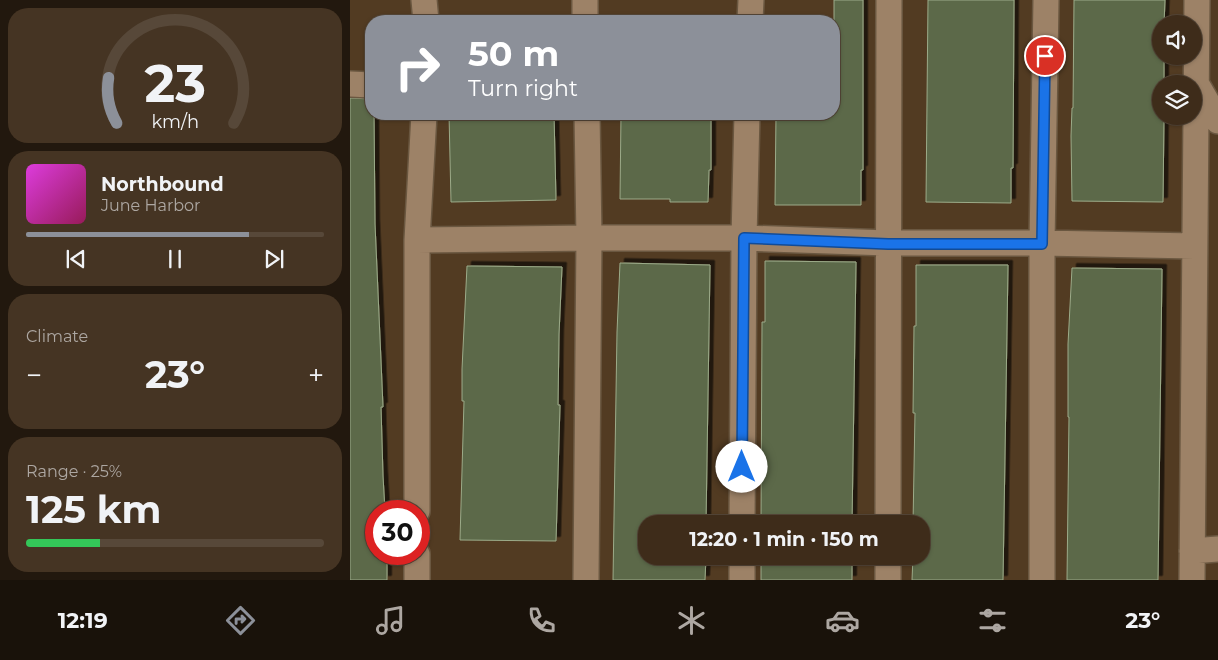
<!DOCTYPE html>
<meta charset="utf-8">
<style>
body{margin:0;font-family:Montserrat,sans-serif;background:#453423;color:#f1f3f6;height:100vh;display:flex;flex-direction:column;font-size:19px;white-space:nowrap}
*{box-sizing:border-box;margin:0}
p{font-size:16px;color:#ada7a2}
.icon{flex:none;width:28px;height:28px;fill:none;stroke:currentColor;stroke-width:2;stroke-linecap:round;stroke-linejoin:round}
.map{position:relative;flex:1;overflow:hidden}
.panel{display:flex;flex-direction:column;gap:8px;padding:8px;background:#22180e;width:350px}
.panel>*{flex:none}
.top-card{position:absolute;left:15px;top:15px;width:475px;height:105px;border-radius:20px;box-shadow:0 1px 4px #0004,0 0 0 1px #574839;background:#8c9099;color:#fff;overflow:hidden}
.tools{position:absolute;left:802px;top:15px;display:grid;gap:10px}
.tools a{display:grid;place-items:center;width:50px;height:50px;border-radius:50%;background:#3e2c1a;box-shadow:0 1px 4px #0004,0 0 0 1px #574839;font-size:25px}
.speed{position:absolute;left:15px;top:500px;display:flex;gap:10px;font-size:25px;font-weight:700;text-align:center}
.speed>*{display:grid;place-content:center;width:65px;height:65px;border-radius:50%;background:#3e2c1a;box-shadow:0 1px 4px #0004,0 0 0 1px #574839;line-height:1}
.speed .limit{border:8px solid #d22;background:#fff;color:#111}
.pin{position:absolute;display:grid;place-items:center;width:42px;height:42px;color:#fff;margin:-21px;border:2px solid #fff;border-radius:50%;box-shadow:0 1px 5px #0007}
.me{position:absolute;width:55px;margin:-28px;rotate:0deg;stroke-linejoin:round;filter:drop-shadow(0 0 4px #0008)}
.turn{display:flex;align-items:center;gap:18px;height:105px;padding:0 20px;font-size:22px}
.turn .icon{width:65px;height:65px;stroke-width:2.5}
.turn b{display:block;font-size:35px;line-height:42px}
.big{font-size:38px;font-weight:700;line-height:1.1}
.panel .widget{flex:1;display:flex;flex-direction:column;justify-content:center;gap:8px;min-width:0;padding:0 18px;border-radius:20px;background:#453423}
.panel .dial{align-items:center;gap:0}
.dial svg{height:130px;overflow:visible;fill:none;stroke:#574839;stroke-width:7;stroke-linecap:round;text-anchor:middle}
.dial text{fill:#f1f3f6;stroke:none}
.song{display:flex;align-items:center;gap:15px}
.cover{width:60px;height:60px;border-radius:8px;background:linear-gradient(135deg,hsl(300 70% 55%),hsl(330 70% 35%))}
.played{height:5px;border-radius:2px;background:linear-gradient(90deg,#8c9099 75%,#574839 75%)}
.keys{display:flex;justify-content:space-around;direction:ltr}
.heat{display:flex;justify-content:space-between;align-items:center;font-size:28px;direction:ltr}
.charge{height:8px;border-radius:4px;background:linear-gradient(90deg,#34c759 25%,#574839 0)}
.trip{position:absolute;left:288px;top:515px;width:292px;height:50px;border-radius:20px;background:#3e2c1a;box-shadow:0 1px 4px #0004,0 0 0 1px #574839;font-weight:700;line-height:50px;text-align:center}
.tabs{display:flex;height:80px;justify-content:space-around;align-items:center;background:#19120a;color:#ada7a2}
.tabs .icon{width:35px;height:35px}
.tabs .selected{color:#8c9099}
.tabs b{font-size:22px;color:#f1f3f6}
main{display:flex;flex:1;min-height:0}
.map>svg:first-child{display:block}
</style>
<main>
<section class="panel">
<div class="widget dial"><svg viewBox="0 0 100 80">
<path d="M14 69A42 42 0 1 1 86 69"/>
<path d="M14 69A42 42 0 0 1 9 41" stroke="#8c9099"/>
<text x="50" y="56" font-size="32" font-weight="700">23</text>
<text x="50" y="72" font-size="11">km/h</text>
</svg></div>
<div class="widget">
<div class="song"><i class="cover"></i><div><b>Northbound</b><p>June Harbor</p></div></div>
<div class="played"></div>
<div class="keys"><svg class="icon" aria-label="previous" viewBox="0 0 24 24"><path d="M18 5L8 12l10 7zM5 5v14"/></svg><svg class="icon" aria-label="pause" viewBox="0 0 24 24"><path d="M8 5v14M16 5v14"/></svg><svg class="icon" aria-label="next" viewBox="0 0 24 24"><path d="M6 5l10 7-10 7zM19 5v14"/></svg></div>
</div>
<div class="widget"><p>Climate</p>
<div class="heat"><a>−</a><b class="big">23°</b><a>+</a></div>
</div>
<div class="widget"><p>Range · 25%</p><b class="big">125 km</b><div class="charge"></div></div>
</section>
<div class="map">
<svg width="868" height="580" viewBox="0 0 868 580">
<defs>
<filter id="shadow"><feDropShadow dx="4.5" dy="-4.5" stdDeviation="0" flood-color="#0009"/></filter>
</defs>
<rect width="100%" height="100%" fill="#523b22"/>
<path fill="#5b694a" stroke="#9cab89" filter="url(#shadow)" d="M484 0H513V170H511V205H425L426 114H484Z
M578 0H664L663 168H661V203L576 202Z
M724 0H815L814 24H811V56H814V84H811V116H814L813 202 722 201 721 136 722 108H723Z
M0 98 21 99V114H24L25 224 33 407H31L33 476 35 511H26V554H37V580H0Z
M99 114H204L206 200 101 202Z
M271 114H361V170H359L358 202H320V199H270Z
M415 261 506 262 502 524H411L412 322H415Z
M270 263 360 265 356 524H296V556H356L355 580H263L267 332Z
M566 265H658L653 580H562L563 556H571V524H563L565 413H563L564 326H566Z
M117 266 212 267 209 334 208 405H210L206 541 110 540 114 401H112V369Z
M722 268 812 269 808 580H717L719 417H718V344Z
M411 556H502V580H411Z"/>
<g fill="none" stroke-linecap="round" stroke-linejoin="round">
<defs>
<path id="street" d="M74 0 76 21
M235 0V21
M400 21 401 0
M846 83 868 121
M0 84 21 85
M67 240 74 114
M67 511V240L239 238H394L538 243H692L844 246
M392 524 394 238 397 114
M538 524 539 0
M842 551 868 549
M538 556V580
M67 580V554
M236 580 239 238 237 114
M392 580V556
M692 580V243L696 0
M842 580 847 0"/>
</defs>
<use href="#street" stroke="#6a5740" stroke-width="28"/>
<use href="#street" stroke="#9d8267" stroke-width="25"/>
</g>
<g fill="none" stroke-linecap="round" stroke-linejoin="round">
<defs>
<path id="route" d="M392 467 394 238 538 244H692L695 56"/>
</defs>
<use href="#route" stroke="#114b97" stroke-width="12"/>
<use href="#route" stroke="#1a73e8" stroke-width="9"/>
</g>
</svg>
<div class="tools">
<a><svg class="icon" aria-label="sound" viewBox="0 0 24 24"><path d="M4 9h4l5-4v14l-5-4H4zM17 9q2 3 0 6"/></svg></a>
<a><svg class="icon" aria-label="layers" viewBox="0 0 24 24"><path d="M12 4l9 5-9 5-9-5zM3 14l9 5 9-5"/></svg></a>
</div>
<div class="speed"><div class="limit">30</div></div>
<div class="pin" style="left:695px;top:56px;background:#d93025"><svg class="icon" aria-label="arrive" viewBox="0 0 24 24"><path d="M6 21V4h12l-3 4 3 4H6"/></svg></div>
<svg class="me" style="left:392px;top:467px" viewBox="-20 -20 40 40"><circle r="19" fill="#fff"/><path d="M0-13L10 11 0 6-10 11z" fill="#1a73e8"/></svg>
<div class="trip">12:20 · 1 min · 150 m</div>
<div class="top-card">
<div class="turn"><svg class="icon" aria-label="right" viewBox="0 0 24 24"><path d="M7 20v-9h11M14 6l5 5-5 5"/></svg><div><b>50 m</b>Turn right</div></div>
</div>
</div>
</main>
<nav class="tabs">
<b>12:19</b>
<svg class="icon selected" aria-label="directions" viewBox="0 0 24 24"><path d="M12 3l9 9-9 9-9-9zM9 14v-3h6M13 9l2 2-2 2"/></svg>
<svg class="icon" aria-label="music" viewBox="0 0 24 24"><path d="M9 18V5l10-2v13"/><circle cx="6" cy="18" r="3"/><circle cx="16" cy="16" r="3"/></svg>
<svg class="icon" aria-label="phone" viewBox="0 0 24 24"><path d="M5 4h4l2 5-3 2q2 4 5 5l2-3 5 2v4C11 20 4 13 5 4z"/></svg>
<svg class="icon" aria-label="climate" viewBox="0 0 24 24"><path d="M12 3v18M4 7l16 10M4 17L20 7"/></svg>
<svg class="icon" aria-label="car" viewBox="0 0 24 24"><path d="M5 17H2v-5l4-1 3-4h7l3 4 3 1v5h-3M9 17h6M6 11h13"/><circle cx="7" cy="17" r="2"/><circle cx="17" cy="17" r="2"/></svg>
<svg class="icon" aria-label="filters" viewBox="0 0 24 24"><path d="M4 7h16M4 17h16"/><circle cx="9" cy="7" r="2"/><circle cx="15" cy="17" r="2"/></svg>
<b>23°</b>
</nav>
